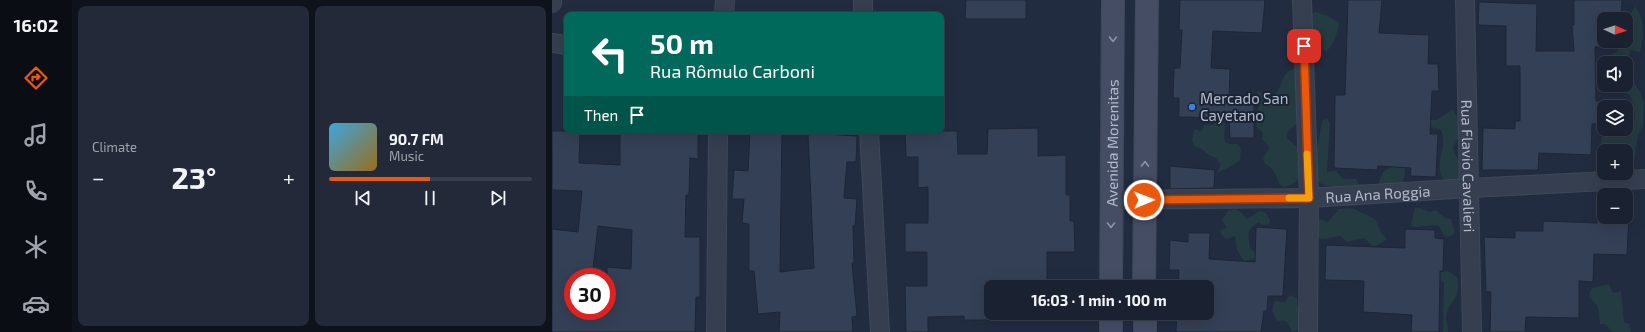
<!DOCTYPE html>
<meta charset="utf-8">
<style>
body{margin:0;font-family:"Exo 2",sans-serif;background:#232938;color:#f1f3f6;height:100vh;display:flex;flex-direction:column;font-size:15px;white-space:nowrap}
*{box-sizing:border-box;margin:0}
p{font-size:13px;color:#9fa3ab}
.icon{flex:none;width:22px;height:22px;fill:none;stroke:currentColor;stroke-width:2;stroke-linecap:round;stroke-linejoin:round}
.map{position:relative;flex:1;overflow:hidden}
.panel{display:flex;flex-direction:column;gap:6px;padding:6px;background:#0e121a;width:480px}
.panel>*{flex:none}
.guide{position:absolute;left:12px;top:12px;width:380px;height:122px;border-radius:8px;box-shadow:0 4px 16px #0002,0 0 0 1px #383e4c;background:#00695c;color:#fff;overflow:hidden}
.needle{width:26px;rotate:93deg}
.fabs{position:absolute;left:1045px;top:12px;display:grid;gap:8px}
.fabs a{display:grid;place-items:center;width:36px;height:36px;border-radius:8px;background:#1a2130;box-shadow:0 4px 16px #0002,0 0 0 1px #383e4c;font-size:20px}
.speed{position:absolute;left:12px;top:268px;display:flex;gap:8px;font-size:20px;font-weight:700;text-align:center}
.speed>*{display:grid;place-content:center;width:52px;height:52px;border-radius:50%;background:#1a2130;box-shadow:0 4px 16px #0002,0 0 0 1px #383e4c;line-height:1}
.speed .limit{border:6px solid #d22;background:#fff;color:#111}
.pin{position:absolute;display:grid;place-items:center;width:34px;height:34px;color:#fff;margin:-17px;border-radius:8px;box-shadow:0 2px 6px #0006}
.me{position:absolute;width:44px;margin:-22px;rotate:89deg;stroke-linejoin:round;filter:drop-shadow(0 0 3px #0008)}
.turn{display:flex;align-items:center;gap:14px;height:84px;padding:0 20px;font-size:18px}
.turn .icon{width:52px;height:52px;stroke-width:2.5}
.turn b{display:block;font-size:28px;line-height:34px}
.then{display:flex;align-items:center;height:38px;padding:0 20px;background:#0003;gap:8px;font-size:15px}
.big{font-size:30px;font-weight:700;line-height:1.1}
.panel .card{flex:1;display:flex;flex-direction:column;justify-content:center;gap:6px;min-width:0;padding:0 14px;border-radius:8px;background:#232938}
.song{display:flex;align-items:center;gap:12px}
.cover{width:48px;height:48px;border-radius:6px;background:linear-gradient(135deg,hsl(200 70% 55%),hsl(40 70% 35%))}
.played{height:4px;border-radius:2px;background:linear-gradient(90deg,#ea580c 50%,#383e4c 50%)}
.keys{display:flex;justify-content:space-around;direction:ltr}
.heat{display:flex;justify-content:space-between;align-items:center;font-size:22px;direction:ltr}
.panel .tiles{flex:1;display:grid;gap:6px;grid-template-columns:repeat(2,1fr)}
.trip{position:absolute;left:432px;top:280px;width:230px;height:40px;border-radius:8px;background:#1a2130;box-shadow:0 4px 16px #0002,0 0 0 1px #383e4c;font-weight:700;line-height:40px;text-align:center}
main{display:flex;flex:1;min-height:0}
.dock{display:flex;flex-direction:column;width:72px;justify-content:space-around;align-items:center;background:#0a0d13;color:#9fa3ab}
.dock .icon{width:28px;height:28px}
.dock .active{color:#ea580c}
.dock b{font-size:18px;color:#f1f3f6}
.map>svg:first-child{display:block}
</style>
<main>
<nav class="dock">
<b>16:02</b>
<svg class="icon active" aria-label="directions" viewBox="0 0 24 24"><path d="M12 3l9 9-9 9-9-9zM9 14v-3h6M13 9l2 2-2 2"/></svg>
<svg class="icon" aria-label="music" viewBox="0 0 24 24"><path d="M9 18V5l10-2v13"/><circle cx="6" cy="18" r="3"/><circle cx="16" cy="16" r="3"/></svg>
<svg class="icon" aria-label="phone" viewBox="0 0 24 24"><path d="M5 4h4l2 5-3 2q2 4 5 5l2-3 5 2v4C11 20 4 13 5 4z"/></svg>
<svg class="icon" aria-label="climate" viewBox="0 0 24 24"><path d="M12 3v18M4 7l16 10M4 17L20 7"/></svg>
<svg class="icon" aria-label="car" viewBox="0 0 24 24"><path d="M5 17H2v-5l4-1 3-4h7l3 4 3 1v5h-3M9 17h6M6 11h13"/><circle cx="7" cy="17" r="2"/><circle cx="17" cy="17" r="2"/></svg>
</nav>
<section class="panel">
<div class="tiles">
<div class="card"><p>Climate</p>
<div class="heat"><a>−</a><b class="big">23°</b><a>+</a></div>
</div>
<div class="card">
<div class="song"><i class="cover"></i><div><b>90.7 FM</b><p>Music</p></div></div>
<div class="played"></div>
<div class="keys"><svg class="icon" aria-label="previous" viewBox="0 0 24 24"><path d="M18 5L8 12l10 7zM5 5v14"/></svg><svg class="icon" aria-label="pause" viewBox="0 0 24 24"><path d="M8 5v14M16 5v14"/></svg><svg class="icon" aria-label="next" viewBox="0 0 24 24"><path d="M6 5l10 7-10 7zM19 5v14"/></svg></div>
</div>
</div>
</section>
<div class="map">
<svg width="1093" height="332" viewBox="0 0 1093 332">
<rect width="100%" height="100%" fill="#222c40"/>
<path fill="#243b41" d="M1083 6C1093 19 1092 35 1088 52L1078 50 1077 57 1071 63H1052V85H1074V75L1078 77 1088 92 1092 104 1091 125 1086 135 1081 168 1074 171V151H1052V172L1045 168 1051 130C1061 134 1070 136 1080 131L1083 115 1080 99 1070 87 1062 88 1049 85V69L1052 58 1065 52V41H1074V22Z
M764 12 776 16 787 23C785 35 782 44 774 52L769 47 768 42 765 40 761 43 757 15Z
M741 69H746L748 121C742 126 734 130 735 138L747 149C741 165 759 181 732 187L728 185C724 176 722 168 713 164L711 157 718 148 710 139 711 133 704 126 706 108 708 105 705 97 706 91 715 96C730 94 727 84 733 75 735 72 739 70 741 69Z
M901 109C905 117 910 127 907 136 906 140 902 144 901 148 901 152 909 164 911 168L907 183 896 185C894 182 890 178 889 175 884 159 896 145 889 130L873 125 877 120H885Z
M775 118 778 124 775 172 784 171 791 179H804L806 184 819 186 826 184 831 172 846 163 851 164C856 173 850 183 847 192L782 188 773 186 765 181V148L770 121Z
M664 121 672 122C674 129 671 135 673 142L678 144H685L689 148 688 160 681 165 665 173 669 165 664 158C654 156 650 146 642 146L640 140 642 130 644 129 649 132 651 129 652 125H661Z
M800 208 823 219 830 234 835 239 822 247 812 238 795 242 789 236 771 239 764 238 762 230 768 219 776 222 787 209Z
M863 208H869L877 212 884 210 893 218 899 219 902 229V234L896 237 892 236 887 226 882 225 862 227 859 225Z
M683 209 690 213 694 219 702 215 705 212 709 211 714 213 718 220 717 224 711 225 706 222 697 230C697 247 695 251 713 255L698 260 692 261 685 250 683 236 674 239 669 234 668 230 675 228 670 220 676 211Z
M896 271 905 277C911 297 897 300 894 316 893 321 897 326 896 332H891L892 286V282L881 276V273Z
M1057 284 1061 293 1069 291 1072 322 1077 324 1079 332H1060L1054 324H1048C1047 318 1048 309 1044 304 1039 297 1034 298 1040 288Z
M738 295 745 298V305L748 308 750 328 741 332C735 325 739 320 726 321 720 314 719 310 723 301L733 302Z"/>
<path fill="#344056" stroke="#1d2637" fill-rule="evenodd" d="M414 0H474V19H413Z
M628 0H713L710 33 661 31 659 68 678 69 677 102H702V138H678L677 118 627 117V98H621L622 68H628L630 30H627Z
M796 0H830L827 33 877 35 876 64H886L887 91H880L878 134H886L884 177 858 176 859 168 826 166 825 170 782 168 783 95H793Z
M1022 0H1070L1069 19H1052V41H1060V46L1043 47 1044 101 1076 100 1077 122H1074V107H1052V123L1040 124 1039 155 987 153 986 170H930L931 128 963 129V121H968V66H954V26L926 25 927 2 985 4 984 51H1022L1020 25H1022Z
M486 128V156L514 155V195H518V221H522L523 252H495V287H439V313H495V320H412V316L376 317V332H354L353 286H375V252H353V223H376V187L366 188V157H354L353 131H405L406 154H435L436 129Z
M0 131H28L27 163 68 165V131H146V159L138 158 137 195H134L133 237H148V297H144L143 332H0V229L26 232 30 191 0 190ZM46 226 80 230 79 269 55 267V311H21V277H40Z
M198 131H230L228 272 262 268 256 133 305 136 304 162H295L292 198 305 199 303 226H301L302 263H300L305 316 300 317 301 332H227L228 312 206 314 202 271H197V224L190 223 192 199H180L182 170 196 171Z
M618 166 663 170 662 188 618 189Z
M1045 212 1052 213V217H1074V213H1077L1075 255 1042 254 1041 282 1027 281V318L974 317 973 332H938L939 292H934L932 237 963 238V231H991V221L1045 223Z
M704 227 735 229 731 296H716L715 311H712L709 332H624L625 313H655V287H626L627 270H617L618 240 636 242V233H658L657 259 703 262Z
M853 229 883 230V238L892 239 891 271H888L887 332H859L860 315 811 312 812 281 773 280 774 245 853 248Z"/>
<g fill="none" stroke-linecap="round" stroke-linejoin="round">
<defs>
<g id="minor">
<path d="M311 0V15"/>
<path d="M750 0 757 198 756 332"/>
<path id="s1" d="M913 0 920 332"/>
<path d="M0 3V0"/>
<path d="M172 15 173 0"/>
<path d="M0 43 15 45"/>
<path d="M317 131 328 332"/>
<path id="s2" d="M559 200 757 198 918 188 1093 179"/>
<path d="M164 332 166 131"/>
</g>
<g id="secondary">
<path id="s3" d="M559 287 561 0"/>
<path d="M592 287 595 0"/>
<path d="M593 313V332"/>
<path d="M559 332V313"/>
</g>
</defs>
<use href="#minor" stroke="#3f4859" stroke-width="20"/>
<use href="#secondary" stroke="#3f4859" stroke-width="24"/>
<use href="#minor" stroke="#363f50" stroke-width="18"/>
<use href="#secondary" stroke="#444d63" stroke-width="22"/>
</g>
<defs><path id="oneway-chevron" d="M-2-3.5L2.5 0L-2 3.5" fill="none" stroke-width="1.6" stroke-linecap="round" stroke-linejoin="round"/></defs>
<g stroke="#8c94a7">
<use href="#oneway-chevron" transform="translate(561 39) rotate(91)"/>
<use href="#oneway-chevron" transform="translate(593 164) rotate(-89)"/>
<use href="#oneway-chevron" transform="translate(559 225) rotate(90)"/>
</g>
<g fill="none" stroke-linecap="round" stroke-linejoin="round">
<defs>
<path id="route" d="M592 200 757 198 752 46"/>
</defs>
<use href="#route" stroke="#983908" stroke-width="10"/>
<use href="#route" stroke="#ea580c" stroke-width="7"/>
<path stroke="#f59e0b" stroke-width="7" d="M737 198H757L755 154"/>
</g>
<circle fill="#3f7fe0" stroke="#1b2435" stroke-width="1.5" cx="640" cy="107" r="4"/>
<g text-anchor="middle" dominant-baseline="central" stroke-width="4" stroke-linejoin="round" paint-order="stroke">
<g font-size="15" fill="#b2bacb" stroke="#1b2435" text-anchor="start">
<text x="648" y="98">Mercado San<tspan x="648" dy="17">Cayetano</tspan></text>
</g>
<g font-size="15" fill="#b2bacb" stroke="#1b2435">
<text stroke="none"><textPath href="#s3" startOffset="144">Avenida Morenitas</textPath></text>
<text stroke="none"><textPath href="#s1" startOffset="166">Rua Flavio Cavalieri</textPath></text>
<text stroke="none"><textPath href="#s2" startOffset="267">Rua Ana Roggia</textPath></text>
</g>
</g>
</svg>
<div class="fabs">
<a><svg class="needle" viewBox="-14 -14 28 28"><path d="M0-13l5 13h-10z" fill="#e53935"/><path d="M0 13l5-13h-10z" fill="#9fa3ab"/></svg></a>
<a><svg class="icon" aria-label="sound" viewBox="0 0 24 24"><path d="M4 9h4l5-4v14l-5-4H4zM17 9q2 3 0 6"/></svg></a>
<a><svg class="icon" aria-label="layers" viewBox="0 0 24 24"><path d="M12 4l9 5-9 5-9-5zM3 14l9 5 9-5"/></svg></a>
<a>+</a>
<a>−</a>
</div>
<div class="speed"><div class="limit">30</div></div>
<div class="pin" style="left:752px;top:46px;background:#d93025"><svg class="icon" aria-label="arrive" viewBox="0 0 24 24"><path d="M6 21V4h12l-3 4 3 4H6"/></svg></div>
<svg class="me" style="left:592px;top:200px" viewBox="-20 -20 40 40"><circle r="17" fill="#ea580c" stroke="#fff" stroke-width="3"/><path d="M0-11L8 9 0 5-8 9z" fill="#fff"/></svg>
<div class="trip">16:03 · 1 min · 100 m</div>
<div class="guide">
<div class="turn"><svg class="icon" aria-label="left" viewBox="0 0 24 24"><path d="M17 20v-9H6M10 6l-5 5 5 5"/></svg><div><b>50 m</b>Rua Rômulo Carboni</div></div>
<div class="then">Then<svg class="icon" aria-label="arrive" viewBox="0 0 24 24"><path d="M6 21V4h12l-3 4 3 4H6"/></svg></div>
</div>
</div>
</main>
